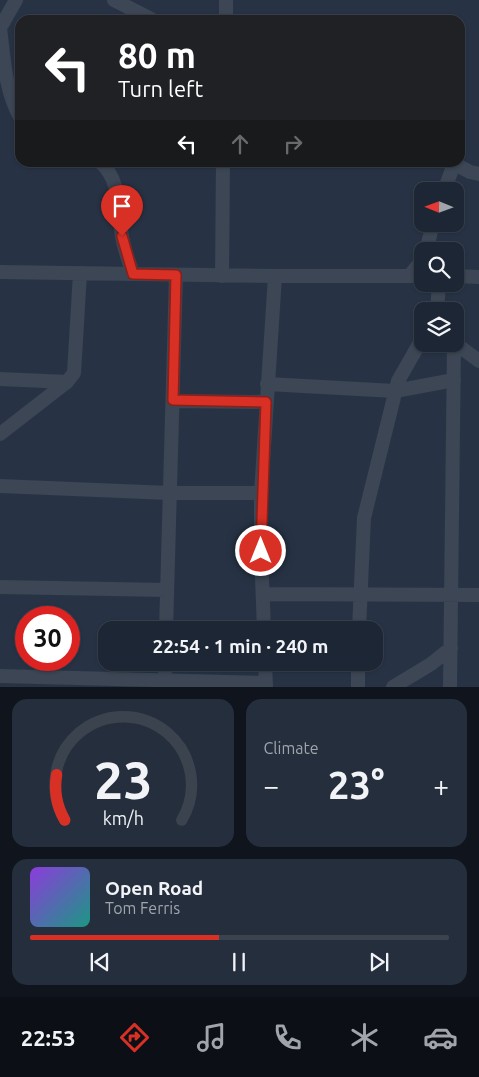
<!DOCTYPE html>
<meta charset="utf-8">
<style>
body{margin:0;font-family:Ubuntu,sans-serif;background:#252e3c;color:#f1f3f6;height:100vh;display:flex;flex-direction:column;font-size:19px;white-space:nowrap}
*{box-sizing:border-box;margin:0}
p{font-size:16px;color:#a0a5ac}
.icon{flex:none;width:28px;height:28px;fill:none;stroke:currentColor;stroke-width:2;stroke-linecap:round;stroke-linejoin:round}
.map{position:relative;height:687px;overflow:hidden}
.details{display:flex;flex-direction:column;gap:12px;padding:12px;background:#10151d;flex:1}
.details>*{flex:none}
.top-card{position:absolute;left:15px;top:15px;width:450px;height:152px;border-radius:15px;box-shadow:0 1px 4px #0004,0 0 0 1px #3b434f;background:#202124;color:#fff;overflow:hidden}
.needle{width:32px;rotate:271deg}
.fabs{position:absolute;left:414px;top:182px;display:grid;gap:10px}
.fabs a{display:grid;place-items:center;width:50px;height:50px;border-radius:10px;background:#1d2634;box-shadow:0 1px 4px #0004,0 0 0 1px #3b434f;font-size:25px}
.speed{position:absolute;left:15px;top:606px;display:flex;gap:10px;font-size:25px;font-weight:700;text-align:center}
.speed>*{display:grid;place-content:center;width:65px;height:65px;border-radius:50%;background:#1d2634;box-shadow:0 1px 4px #0004,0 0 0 1px #3b434f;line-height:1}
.speed .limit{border:8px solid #d22;background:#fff;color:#111}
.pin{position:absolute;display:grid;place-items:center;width:42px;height:42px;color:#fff;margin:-51px -21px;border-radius:50% 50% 50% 0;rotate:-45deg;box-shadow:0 0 5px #0007}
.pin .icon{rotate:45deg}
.me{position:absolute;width:55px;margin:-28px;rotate:0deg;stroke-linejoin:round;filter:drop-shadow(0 0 4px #0008)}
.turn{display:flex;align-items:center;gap:18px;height:105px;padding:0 20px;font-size:22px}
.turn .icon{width:65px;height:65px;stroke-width:2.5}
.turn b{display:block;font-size:35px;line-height:42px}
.lanes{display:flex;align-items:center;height:48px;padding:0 20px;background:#0003;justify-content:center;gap:25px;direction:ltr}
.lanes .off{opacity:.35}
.big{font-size:38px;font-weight:700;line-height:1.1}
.details .card{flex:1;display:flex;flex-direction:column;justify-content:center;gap:8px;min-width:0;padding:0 18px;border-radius:15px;background:#252e3c}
.details .dial{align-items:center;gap:0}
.dial svg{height:130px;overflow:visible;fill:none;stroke:#3b434f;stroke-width:7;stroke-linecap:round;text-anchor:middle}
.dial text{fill:#f1f3f6;stroke:none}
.song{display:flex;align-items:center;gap:15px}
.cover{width:60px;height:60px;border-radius:8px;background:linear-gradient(135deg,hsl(270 70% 55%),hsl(170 70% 35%))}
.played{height:5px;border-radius:2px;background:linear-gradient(90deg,#d93025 45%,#3b434f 45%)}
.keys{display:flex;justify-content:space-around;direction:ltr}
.heat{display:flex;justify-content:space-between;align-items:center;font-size:28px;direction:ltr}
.details .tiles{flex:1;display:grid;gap:12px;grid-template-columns:1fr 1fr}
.card:last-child{grid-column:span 2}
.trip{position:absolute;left:98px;top:621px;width:285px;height:50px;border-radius:15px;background:#1d2634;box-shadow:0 1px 4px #0004,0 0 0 1px #3b434f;font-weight:700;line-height:50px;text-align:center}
.dock{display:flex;height:80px;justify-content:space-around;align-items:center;background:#0c0f15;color:#a0a5ac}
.dock .icon{width:35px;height:35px}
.dock .active{color:#d93025}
.dock b{font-size:22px;color:#f1f3f6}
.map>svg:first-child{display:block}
</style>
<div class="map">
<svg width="479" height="687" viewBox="0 0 479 687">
<rect width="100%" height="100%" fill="#273345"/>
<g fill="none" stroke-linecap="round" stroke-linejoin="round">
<path stroke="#3c4654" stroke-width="14" d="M114 0 153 20
M226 20V0
M0 28C4 59 5 90 20 117
M0 28 16 0
M100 162C122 181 117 210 122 236 124 249 129 262 133 274
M451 162 470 172 479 174
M444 191 454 164
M426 251 433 224
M0 272 275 276H422
M410 275 422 260
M222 276 223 162
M455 276 479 277
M437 311 439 284
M455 343 479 361
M0 379 67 382
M267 384 395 391 454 380
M173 401 266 402
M0 434 67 382 74 373 80 273
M0 486 169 493H261
M0 587 167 590
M263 594 479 595
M166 630 176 275
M264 630 261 551V493L275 276
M359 630 364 518 398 381 422 339
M265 662 266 687
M0 676 266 683
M165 687V662
M358 687V662
M393 687 431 664 451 648
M450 687 454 344"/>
</g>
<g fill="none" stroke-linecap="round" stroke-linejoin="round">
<defs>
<path id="route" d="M122 236 133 274 176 275 173 400 266 402 261 551"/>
</defs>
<use href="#route" stroke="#8d1f18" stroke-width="12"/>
<use href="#route" stroke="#d93025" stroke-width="9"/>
</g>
</svg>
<div class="fabs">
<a><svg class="needle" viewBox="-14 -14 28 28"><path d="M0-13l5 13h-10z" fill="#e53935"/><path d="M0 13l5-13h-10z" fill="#a0a5ac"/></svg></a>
<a><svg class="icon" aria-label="search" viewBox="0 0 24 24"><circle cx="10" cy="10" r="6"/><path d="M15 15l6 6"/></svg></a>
<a><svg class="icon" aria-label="layers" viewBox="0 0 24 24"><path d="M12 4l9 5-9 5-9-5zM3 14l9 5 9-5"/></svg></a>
</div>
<div class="speed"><div class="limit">30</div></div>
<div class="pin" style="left:122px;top:236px;background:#d93025"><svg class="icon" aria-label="arrive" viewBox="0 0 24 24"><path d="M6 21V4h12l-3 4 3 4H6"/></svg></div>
<svg class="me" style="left:261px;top:551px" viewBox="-20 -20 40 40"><circle r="17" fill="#d93025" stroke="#fff" stroke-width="3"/><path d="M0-11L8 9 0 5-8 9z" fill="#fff"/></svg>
<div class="trip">22:54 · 1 min · 240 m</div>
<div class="top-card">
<div class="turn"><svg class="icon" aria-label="left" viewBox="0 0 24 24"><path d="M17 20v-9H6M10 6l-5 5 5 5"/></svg><div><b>80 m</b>Turn left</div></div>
<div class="lanes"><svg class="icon" aria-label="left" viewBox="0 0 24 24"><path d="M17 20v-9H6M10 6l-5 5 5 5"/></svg><svg class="icon off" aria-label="ahead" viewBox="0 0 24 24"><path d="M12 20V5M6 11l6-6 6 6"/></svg><svg class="icon off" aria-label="right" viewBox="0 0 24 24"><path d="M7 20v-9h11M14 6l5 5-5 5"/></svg></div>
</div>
</div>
<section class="details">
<div class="tiles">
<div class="card dial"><svg viewBox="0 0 100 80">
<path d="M14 69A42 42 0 1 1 86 69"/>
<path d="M14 69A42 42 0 0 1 9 41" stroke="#d93025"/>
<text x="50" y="56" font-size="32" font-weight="700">23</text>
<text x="50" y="72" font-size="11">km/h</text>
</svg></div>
<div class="card"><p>Climate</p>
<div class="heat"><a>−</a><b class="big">23°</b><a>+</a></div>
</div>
<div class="card">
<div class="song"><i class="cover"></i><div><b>Open Road</b><p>Tom Ferris</p></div></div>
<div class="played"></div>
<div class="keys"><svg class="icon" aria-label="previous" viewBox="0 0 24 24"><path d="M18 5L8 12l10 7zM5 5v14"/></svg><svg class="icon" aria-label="pause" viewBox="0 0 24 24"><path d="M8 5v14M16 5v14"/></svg><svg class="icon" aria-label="next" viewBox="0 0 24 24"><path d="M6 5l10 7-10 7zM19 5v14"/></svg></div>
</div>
</div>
</section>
<nav class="dock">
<b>22:53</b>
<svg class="icon active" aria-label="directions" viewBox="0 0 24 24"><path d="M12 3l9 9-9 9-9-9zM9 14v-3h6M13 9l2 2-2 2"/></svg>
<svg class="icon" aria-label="music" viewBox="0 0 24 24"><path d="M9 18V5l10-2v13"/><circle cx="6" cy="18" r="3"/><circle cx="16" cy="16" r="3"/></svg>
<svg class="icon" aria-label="phone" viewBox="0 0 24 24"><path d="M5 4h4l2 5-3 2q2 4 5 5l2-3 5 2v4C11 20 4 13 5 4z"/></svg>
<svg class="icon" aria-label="climate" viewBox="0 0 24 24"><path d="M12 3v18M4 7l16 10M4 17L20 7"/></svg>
<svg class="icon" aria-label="car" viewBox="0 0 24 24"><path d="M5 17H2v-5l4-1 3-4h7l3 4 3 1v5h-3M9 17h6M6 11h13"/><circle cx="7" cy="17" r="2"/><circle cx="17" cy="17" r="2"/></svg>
</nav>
